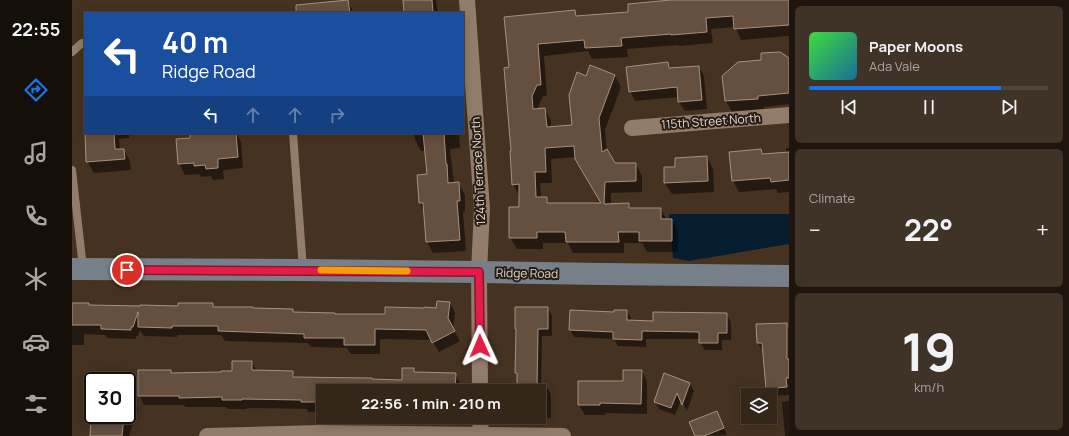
<!DOCTYPE html>
<meta charset="utf-8">
<style>
body{margin:0;font-family:Manrope,sans-serif;background:#3f3226;color:#f1f3f6;height:100vh;display:flex;flex-direction:column;font-size:15px;white-space:nowrap}
*{box-sizing:border-box;margin:0}
p{font-size:13px;color:#a9a5a2}
.icon{flex:none;width:22px;height:22px;fill:none;stroke:currentColor;stroke-width:2;stroke-linecap:round;stroke-linejoin:round}
.map{position:relative;flex:1;overflow:hidden}
.side{display:flex;flex-direction:column;gap:6px;padding:6px;background:#1d150e;width:280px}
.side>*{flex:none}
.guide{position:absolute;left:12px;top:12px;width:380px;height:122px;border-radius:0px;box-shadow:0 2px 10px #0003,0 0 0 1px #4e4338;background:#1a4fa0;color:#fff;overflow:hidden}
.fabs{position:absolute;left:669px;top:388px;display:grid;gap:8px}
.fabs a{display:grid;place-items:center;width:36px;height:36px;border-radius:0px;background:#342619;box-shadow:0 2px 10px #0003,0 0 0 1px #4e4338;font-size:20px}
.speed{position:absolute;left:12px;top:372px;display:flex;gap:8px;font-size:20px;font-weight:700;text-align:center}
.speed>*{display:grid;place-content:center;width:52px;height:52px;border-radius:50%;background:#342619;box-shadow:0 2px 10px #0003,0 0 0 1px #4e4338;line-height:1}
.speed .limit{border:2px solid #111;border-radius:6px;background:#fff;color:#111}
.pin{position:absolute;display:grid;place-items:center;width:34px;height:34px;color:#fff;margin:-17px;border:2px solid #fff;border-radius:50%;box-shadow:0 1px 4px #0007}
.me{position:absolute;width:44px;margin:-22px;rotate:359deg;stroke-linejoin:round;filter:drop-shadow(0 0 3px #0008)}
.turn{display:flex;align-items:center;gap:14px;height:84px;padding:0 12px;font-size:18px}
.turn .icon{width:52px;height:52px;stroke-width:2.5}
.turn b{display:block;font-size:28px;line-height:34px}
.lanes{display:flex;align-items:center;height:38px;padding:0 12px;background:#0003;justify-content:center;gap:20px;direction:ltr}
.lanes .off{opacity:.35}
.big{font-size:30px;font-weight:700;line-height:1.1}
.side .tile{flex:1;display:flex;flex-direction:column;justify-content:center;gap:6px;min-width:0;padding:0 14px;border-radius:6px;background:#3f3226}
.side .dial{align-items:center;gap:0}
.dial b{font-size:52px;line-height:1}
.song{display:flex;align-items:center;gap:12px}
.cover{width:48px;height:48px;border-radius:6px;background:linear-gradient(135deg,hsl(120 70% 55%),hsl(200 70% 35%))}
.played{height:4px;border-radius:2px;background:linear-gradient(90deg,#1a73e8 80%,#4e4338 80%)}
.keys{display:flex;justify-content:space-around;direction:ltr}
.heat{display:flex;justify-content:space-between;align-items:center;font-size:22px;direction:ltr}
.trip{position:absolute;left:244px;top:384px;width:230px;height:40px;border-radius:0px;background:#342619;box-shadow:0 2px 10px #0003,0 0 0 1px #4e4338;font-weight:700;line-height:40px;text-align:center}
main{display:flex;flex:1;min-height:0}
.tab-bar{display:flex;flex-direction:column;width:72px;justify-content:space-around;align-items:center;background:#150f0a;color:#a9a5a2}
.tab-bar .icon{width:28px;height:28px}
.tab-bar .on{color:#1a73e8}
.tab-bar b{font-size:18px;color:#f1f3f6}
.map>svg:first-child{display:block}
</style>
<main>
<nav class="tab-bar">
<b>22:55</b>
<svg class="icon on" aria-label="directions" viewBox="0 0 24 24"><path d="M12 3l9 9-9 9-9-9zM9 14v-3h6M13 9l2 2-2 2"/></svg>
<svg class="icon" aria-label="music" viewBox="0 0 24 24"><path d="M9 18V5l10-2v13"/><circle cx="6" cy="18" r="3"/><circle cx="16" cy="16" r="3"/></svg>
<svg class="icon" aria-label="phone" viewBox="0 0 24 24"><path d="M5 4h4l2 5-3 2q2 4 5 5l2-3 5 2v4C11 20 4 13 5 4z"/></svg>
<svg class="icon" aria-label="climate" viewBox="0 0 24 24"><path d="M12 3v18M4 7l16 10M4 17L20 7"/></svg>
<svg class="icon" aria-label="car" viewBox="0 0 24 24"><path d="M5 17H2v-5l4-1 3-4h7l3 4 3 1v5h-3M9 17h6M6 11h13"/><circle cx="7" cy="17" r="2"/><circle cx="17" cy="17" r="2"/></svg>
<svg class="icon" aria-label="filters" viewBox="0 0 24 24"><path d="M4 7h16M4 17h16"/><circle cx="9" cy="7" r="2"/><circle cx="15" cy="17" r="2"/></svg>
</nav>
<div class="map">
<svg width="717" height="436" viewBox="0 0 717 436">
<rect width="100%" height="100%" fill="#453221"/>
<path fill="#061d30" d="M597 214H717V244L617 261 601 258Z"/>
<path fill="#0007" fill-rule="evenodd" d="M332 0H364L366 13H333Z
M613 0H717V36L669 40 663 27 639 29 641 43 607 46 606 45 555 49 556 57 520 59 516 51 472 56 475 96H471L466 107V110L472 109 479 120V128L501 126 514 77 518 67 543 76 549 87 533 130 535 151 543 164H564L570 176V192L539 193V205L557 204 559 209H589L595 220H600L606 231V252H575L570 243H552V253H501L496 243H471V249H445L438 237 448 208V196L441 185 438 68 502 11 506 16 558 13ZM504 157 530 204H477L474 198H469L468 183H480L479 159Z
M276 2 281 11V13H231Z
M717 60V104L692 107V110L660 112 654 101 652 76Z
M596 64 599 69 627 67 632 76 635 109 613 111 607 102V97L563 101 558 91Z
M14 133H57V138L47 139 48 150H52L58 161 59 170 22 173 15 161Z
M128 133H164L169 142 171 168 151 170 152 179 141 180 139 176 129 177 128 174 113 175 107 164 119 139Z
M342 133H387L388 148 378 149 382 183H386L393 195V212H391L394 251 361 253 355 242 352 212 348 203 346 176 356 175 354 151H349L343 140Z
M714 148H717V192L706 193 704 189 667 192 661 181 658 153 689 150 691 154 714 153Z
M635 157 641 169 642 192 600 194 593 183 604 168Z
M378 303 383 313 381 329 388 341 367 352 360 340 308 339V354H279L275 348 239 347 236 343 153 341 149 335H105V337L72 336 68 330 66 336H64V339L36 338 33 335 12 334V345H0V304L18 306 107 307 140 304 142 308 221 310 223 313 314 315 365 309Z
M476 308 480 316V336H470L469 387H475L479 394V418H450L467 417V391H446V377L444 373 445 331 444 328Z
M555 311 559 318V321L582 322 654 314 659 322V340H650V350H633L628 343V339H574V347L546 346 542 339 502 337 498 329 543 313Z
M714 324 717 329V395L699 396 695 389 692 350H690L686 343Z
M180 362 185 372H220L224 378 330 381 341 369 343 373 383 374 388 383V391H251V411L236 412 235 409 175 408V409H156L154 407H113L112 405H72L67 395 99 371 100 374 161 372Z
M570 371 575 381V414L533 413V415H513L507 405 552 382Z
M24 374 43 380V381H22Z
M21 384V414L14 404Z
M618 384 622 391 615 411 609 400 603 415 587 409 583 402Z
M55 396 60 397 66 408 57 436H19L22 415H55Z
M717 401V436H713L710 402Z
M644 412 655 435 624 436Z"/>
<path fill="#65503f" stroke="#a7907d" fill-rule="evenodd" d="M276 0 278 13H224V5Z
M331 0H360L361 13H332Z
M599 0H717V25L662 29 661 16 634 18 635 32 599 35V34L549 38 550 46 513 48 512 40 466 44 469 85H465L460 96 461 109 473 108 475 127 500 125 497 95 505 72 514 76 518 65 543 75 527 118 530 152 535 149 543 163H564V181L533 182 532 204 557 203V208H589V219H600V241H567V232H546L547 242H494L493 232H465V238H437V207H447V184L440 185 438 151H439L432 68 437 67 432 17 503 10 504 16 556 12V4ZM502 146 503 159 529 203H475V197H464L463 172H474L473 148Z
M708 52 717 58V93L686 96V99L653 101 650 76 666 62 689 60V53Z
M596 62 597 68 627 66 630 100 606 102 605 87 557 92 554 67Z
M13 133H42L43 149H52L53 159 14 162Z
M118 133H164L166 157 146 159V168L134 169 133 165 122 166V163L106 164 104 139 118 138Z
M351 133H372L374 164H375L376 183 387 182 388 201H385L388 240 354 242 351 203H347L345 175 355 174Z
M689 149 690 154 717 152V180L699 182 698 178 660 181 657 152Z
M635 156 636 181 592 183V167H603V158Z
M365 301 378 302 376 318 383 331 360 343 354 330 303 329V345H272V338H232V334L146 331V326H100V328L66 327V312L61 327H59V330L29 329V325H0V303H17V305L68 306V305L106 306V303H141V307H181V308L221 309V312L263 313V314H313V307L352 308 353 307 364 308Z
M443 307H476V329H466L465 391H445V373H443L444 329H443Z
M498 310 542 312V310H555V320L581 321V312L655 313V333H646V343H627V332L570 331V340L541 339V332L497 330Z
M715 323V359H717V378H714L715 387 694 389 690 343H685L684 324Z
M160 361H180V370L221 371V377L300 378V379L330 380V368H342V372L384 373 383 391H251V402H229V400L170 399V400H150V397L107 398V396H66V370H99V373L149 372V371H160Z
M551 370H570L569 404 528 403V405H506V381H551Z
M592 373 618 383 610 405 605 393 599 408 582 402Z
M645 411 652 428 632 436H623L617 422Z
M21 415H54L51 426 50 436H18L19 420Z"/>
<g fill="none" stroke-linecap="round" stroke-linejoin="round">
<path stroke="#937d6a" stroke-width="8" d="M0 52 10 43H13
M221 133 231 269
M0 170 11 268"/>
<path stroke="#937d6a" stroke-width="16" d="M395 0 410 209 407 272 408 391
M560 128 717 115
M408 417 409 436
M135 436 248 433 491 436"/>
<path stroke="#778088" stroke-width="22" d="M0 269 231 270 407 272 530 274 717 276"/>
</g>
<g fill="none" stroke-linecap="round" stroke-linejoin="round">
<defs>
<path id="route" d="M55 270 407 272 408 346"/>
</defs>
<use href="#route" stroke="#92132f" stroke-width="10"/>
<use href="#route" stroke="#e11d48" stroke-width="7"/>
<path stroke="#f59e0b" stroke-width="7" d="M249 270 335 271"/>
</g>
<g text-anchor="middle" dominant-baseline="central" stroke-width="4" stroke-linejoin="round" paint-order="stroke">
<g font-size="12" fill="#e4d7cd" stroke="#251c14">
<text transform="translate(639 121) rotate(-4)">115th Street North</text>
<text transform="translate(406 171) rotate(-93)">124th Terrace North</text>
<text transform="translate(455 273) rotate(1)">Ridge Road</text>
</g>
</g>
</svg>
<div class="fabs">
<a><svg class="icon" aria-label="layers" viewBox="0 0 24 24"><path d="M12 4l9 5-9 5-9-5zM3 14l9 5 9-5"/></svg></a>
</div>
<div class="speed"><div class="limit">30</div></div>
<div class="pin" style="left:55px;top:270px;background:#d93025"><svg class="icon" aria-label="arrive" viewBox="0 0 24 24"><path d="M6 21V4h12l-3 4 3 4H6"/></svg></div>
<svg class="me" style="left:408px;top:346px" viewBox="-20 -20 40 40"><path d="M0-17L14 15 0 8-14 15z" fill="#e11d48" stroke="#fff" stroke-width="4"/></svg>
<div class="trip">22:56 · 1 min · 210 m</div>
<div class="guide">
<div class="turn"><svg class="icon" aria-label="left" viewBox="0 0 24 24"><path d="M17 20v-9H6M10 6l-5 5 5 5"/></svg><div><b>40 m</b>Ridge Road</div></div>
<div class="lanes"><svg class="icon" aria-label="left" viewBox="0 0 24 24"><path d="M17 20v-9H6M10 6l-5 5 5 5"/></svg><svg class="icon off" aria-label="ahead" viewBox="0 0 24 24"><path d="M12 20V5M6 11l6-6 6 6"/></svg><svg class="icon off" aria-label="ahead" viewBox="0 0 24 24"><path d="M12 20V5M6 11l6-6 6 6"/></svg><svg class="icon off" aria-label="right" viewBox="0 0 24 24"><path d="M7 20v-9h11M14 6l5 5-5 5"/></svg></div>
</div>
</div>
<section class="side">
<div class="tile">
<div class="song"><i class="cover"></i><div><b>Paper Moons</b><p>Ada Vale</p></div></div>
<div class="played"></div>
<div class="keys"><svg class="icon" aria-label="previous" viewBox="0 0 24 24"><path d="M18 5L8 12l10 7zM5 5v14"/></svg><svg class="icon" aria-label="pause" viewBox="0 0 24 24"><path d="M8 5v14M16 5v14"/></svg><svg class="icon" aria-label="next" viewBox="0 0 24 24"><path d="M6 5l10 7-10 7zM19 5v14"/></svg></div>
</div>
<div class="tile"><p>Climate</p>
<div class="heat"><a>−</a><b class="big">22°</b><a>+</a></div>
</div>
<div class="tile dial"><b>19</b><p>km/h</p></div>
</section>
</main>
